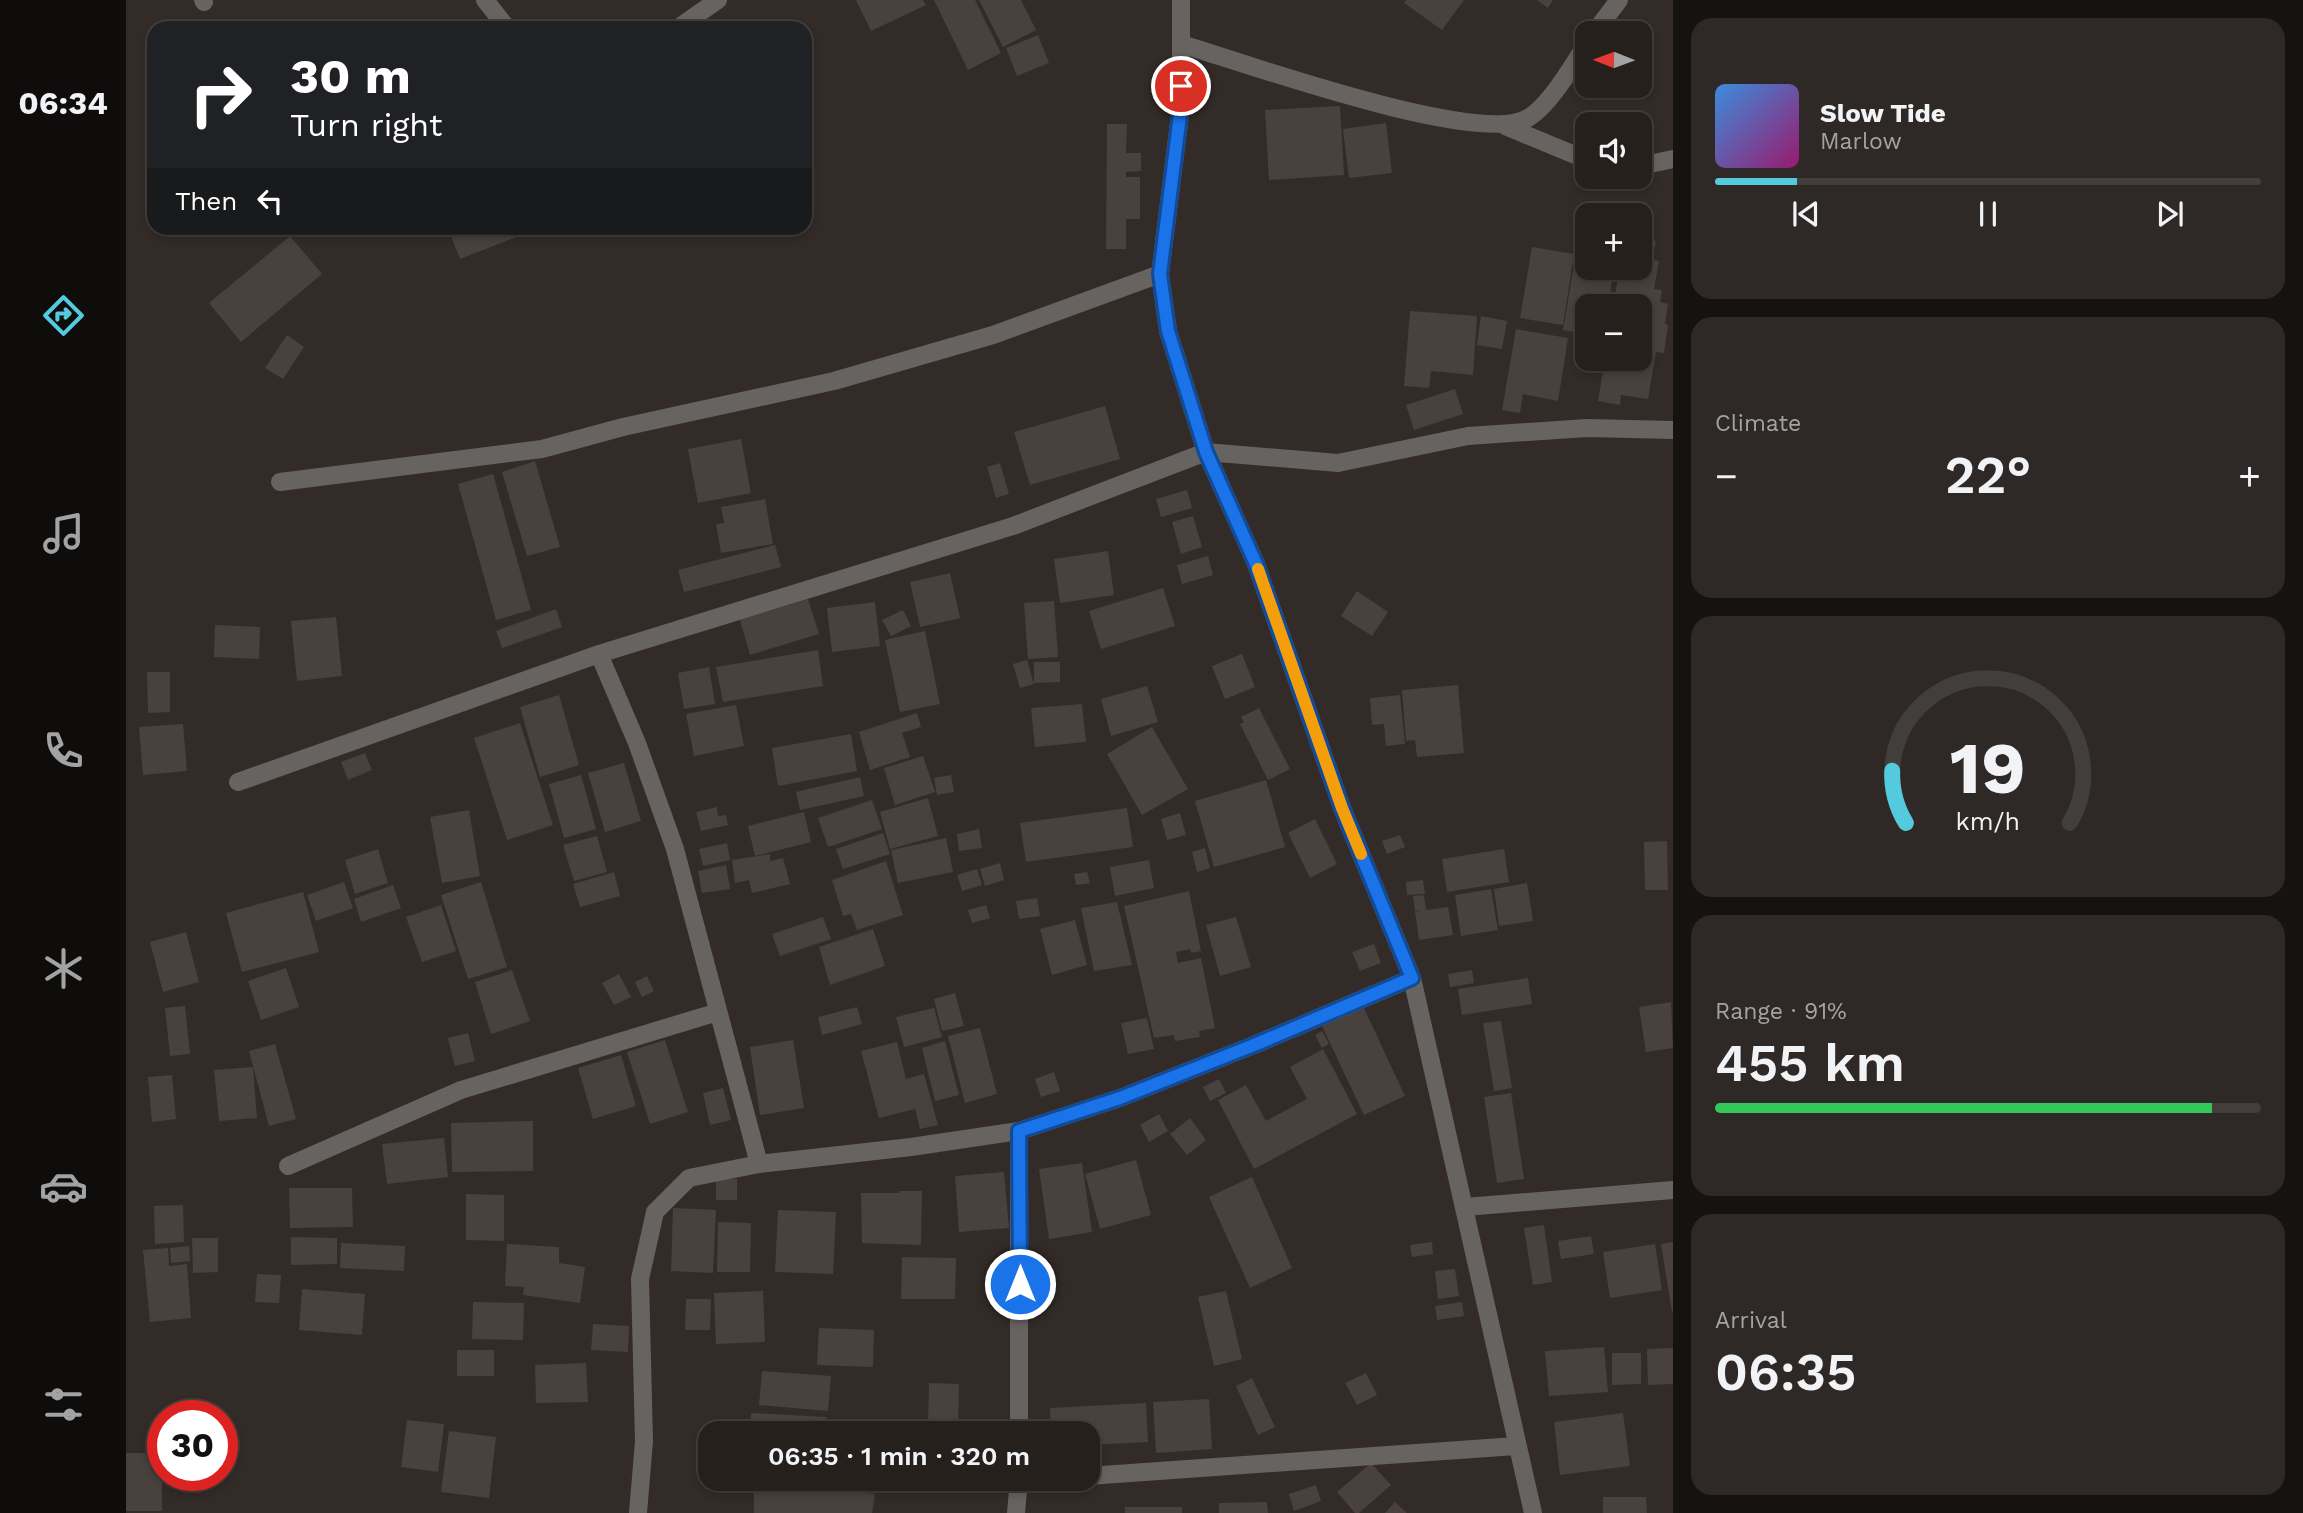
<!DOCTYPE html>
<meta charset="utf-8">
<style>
body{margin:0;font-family:"Work Sans",sans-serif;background:#2e2826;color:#f1f3f6;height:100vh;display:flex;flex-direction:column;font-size:26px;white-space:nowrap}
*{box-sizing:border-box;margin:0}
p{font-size:23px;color:#a4a3a4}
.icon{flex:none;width:38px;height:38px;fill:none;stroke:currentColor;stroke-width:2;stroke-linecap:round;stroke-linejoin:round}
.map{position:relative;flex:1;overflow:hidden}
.sheet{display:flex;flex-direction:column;gap:18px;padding:18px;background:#151210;width:630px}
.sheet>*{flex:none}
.banner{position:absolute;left:21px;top:21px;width:665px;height:214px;border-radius:21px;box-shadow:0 4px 10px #0003,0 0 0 2px #423e3b;background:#202124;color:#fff;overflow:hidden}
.needle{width:46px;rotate:271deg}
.buttons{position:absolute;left:1449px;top:21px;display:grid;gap:14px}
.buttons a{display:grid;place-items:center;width:77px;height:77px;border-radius:14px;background:#26201d;box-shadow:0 4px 10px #0003,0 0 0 2px #423e3b;font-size:35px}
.speed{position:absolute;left:21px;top:1400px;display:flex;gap:14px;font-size:35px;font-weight:700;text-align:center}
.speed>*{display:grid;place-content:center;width:91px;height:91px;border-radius:50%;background:#26201d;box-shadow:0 4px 10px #0003,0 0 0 2px #423e3b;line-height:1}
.speed .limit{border:10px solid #d22;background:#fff;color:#111}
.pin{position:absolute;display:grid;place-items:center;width:60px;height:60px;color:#fff;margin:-30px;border:4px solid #fff;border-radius:50%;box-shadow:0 2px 7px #0007}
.me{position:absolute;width:77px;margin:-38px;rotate:0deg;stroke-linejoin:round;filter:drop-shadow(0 0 5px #0008)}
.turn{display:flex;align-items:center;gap:24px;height:147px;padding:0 28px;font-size:32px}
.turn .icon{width:91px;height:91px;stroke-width:2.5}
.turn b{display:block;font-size:49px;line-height:60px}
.then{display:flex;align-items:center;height:66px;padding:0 28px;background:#0003;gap:14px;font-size:26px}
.big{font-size:52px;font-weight:600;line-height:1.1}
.sheet .tile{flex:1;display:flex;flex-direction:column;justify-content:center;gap:10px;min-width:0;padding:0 24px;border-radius:21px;background:#2e2826}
.sheet .dial{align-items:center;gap:0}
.dial svg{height:182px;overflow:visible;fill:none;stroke:#423e3b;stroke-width:7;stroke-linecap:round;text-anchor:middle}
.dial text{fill:#f1f3f6;stroke:none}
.song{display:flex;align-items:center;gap:21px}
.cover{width:84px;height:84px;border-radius:10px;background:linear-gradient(135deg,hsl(210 70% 55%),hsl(320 70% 35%))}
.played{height:7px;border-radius:4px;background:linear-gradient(90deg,#54cade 15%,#423e3b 15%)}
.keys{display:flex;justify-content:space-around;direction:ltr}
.heat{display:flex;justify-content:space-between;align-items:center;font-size:38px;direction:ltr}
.charge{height:10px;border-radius:5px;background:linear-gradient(90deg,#34c759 91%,#423e3b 0)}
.trip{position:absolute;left:572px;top:1421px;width:402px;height:70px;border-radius:21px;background:#26201d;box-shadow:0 4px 10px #0003,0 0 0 2px #423e3b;font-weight:600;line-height:70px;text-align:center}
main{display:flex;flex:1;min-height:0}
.dock{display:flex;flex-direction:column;width:126px;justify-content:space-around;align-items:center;background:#0f0d0c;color:#a4a3a4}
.dock .icon{width:49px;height:49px}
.dock .active{color:#54cade}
.dock b{font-size:32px;color:#f1f3f6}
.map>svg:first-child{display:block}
</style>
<main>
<nav class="dock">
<b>06:34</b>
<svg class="icon active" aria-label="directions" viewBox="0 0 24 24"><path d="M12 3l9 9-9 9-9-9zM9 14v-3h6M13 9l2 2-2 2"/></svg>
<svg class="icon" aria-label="music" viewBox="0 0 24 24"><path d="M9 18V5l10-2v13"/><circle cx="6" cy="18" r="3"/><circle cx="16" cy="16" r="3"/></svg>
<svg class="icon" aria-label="phone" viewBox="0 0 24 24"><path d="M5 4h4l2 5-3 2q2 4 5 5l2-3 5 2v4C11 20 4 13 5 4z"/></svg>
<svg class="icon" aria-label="climate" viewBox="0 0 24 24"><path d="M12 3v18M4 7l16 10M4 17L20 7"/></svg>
<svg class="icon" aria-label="car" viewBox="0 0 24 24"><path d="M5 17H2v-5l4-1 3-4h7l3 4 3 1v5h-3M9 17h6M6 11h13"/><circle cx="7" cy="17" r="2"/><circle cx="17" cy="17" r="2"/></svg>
<svg class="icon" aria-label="filters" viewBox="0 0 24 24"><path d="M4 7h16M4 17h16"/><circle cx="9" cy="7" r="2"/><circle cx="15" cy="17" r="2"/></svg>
</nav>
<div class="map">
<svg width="1547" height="1513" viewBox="0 0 1547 1513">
<rect width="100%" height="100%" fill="#332b27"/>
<path fill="#49413d" d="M730 0H797L800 5 745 31Z
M808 0H849L875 53 842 70Z
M853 0H895L910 30 877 47Z
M1280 0H1338L1316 30 1278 3Z
M1411 0H1427L1422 8Z
M912 35 923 63 891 76 880 48Z
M1214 106 1218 175 1143 180 1139 110Z
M1260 123 1266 173 1223 178 1217 129Z
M981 124H1001L1000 153H1015V171L1000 172V177H1014V219H1000V249H980Z
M1460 202 1483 206 1482 215H1461V257L1451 255Z
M1514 226 1527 228 1525 240 1530 241 1526 260 1533 261 1528 289 1536 290 1534 302 1542 304 1539 324 1542 325 1538 353 1530 352 1522 399 1495 395 1494 405 1472 401 1479 359H1514V306H1487L1494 268H1514Z
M322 228H399L401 233 334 259Z
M164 236 196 274 115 342 83 303Z
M1406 247 1448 254 1437 325 1394 318Z
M1449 259 1461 261V268H1488L1482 306H1461V334L1437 330Z
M1284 311 1351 316 1347 375 1305 371 1303 388 1278 386Z
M1355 316 1381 321 1376 349 1351 345Z
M1390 329 1442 338 1432 401 1397 394 1394 413 1376 410Z
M161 335 178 347 157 379 139 368Z
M1329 389 1337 414 1288 430 1280 405Z
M979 406 994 459 904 485 888 432Z
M615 439 625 493 572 503 562 449Z
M409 461 434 547 401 556 376 472Z
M874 463 883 494 870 498 861 467Z
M367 474 405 610 370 620 332 484Z
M1061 490 1066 508 1035 517 1030 499Z
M639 499 647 544 595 553 590 524 598 523 595 507Z
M1067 516 1076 547 1055 554 1046 522Z
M649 545 655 567 558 592 552 570Z
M982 551 988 595 934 603 928 559Z
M1082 556 1087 575 1056 584 1051 565Z
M824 573 834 618 794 627 784 582Z
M1037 588 1049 626 975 649 963 611Z
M1231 591 1262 612 1246 636 1215 616Z
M682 599 693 634 624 655 614 620Z
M928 601 932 657 902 659 898 603Z
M749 602 754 646 706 652 701 608Z
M430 609 436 627 376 648 370 631Z
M777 610 785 626 765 636 756 620Z
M210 617 216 676 171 681 165 621Z
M89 625 134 627 133 659 88 657Z
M799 631 814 704 774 712 759 640Z
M692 650 697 686 597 702 590 667Z
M1116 654 1129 687 1099 699 1086 666Z
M901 660 908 684 894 688 887 664Z
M908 662H934V682L908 683Z
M583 667 589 704 558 709 552 673Z
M21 672H44V712L22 713Z
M1332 685 1338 753 1291 757 1289 740 1280 741 1276 690Z
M1021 686 1032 722 985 736 975 699Z
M433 695 453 765 414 777 394 707Z
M1274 695 1279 744 1260 746 1258 724 1246 725 1244 698Z
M956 704 960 742 909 747 905 708Z
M610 705 618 746 568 756 560 714Z
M1133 708 1164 769 1142 780 1114 724 1118 722 1115 717Z
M791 713 795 727 776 733 784 757 744 770 733 732Z
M394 723 427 825 381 840 348 738Z
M57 724 61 771 17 775 13 727Z
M1026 727 1062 789 1016 815 981 754Z
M725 734 731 771 652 786 646 748Z
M239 753 246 770 222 780 215 762Z
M797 756 809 792 769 805 758 768Z
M498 763 515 821 479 832 462 773Z
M455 775 470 829 438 838 423 784Z
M825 775 828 792 811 795 808 778Z
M734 777 738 796 674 810 670 792Z
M1140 780 1159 847 1088 867 1069 801Z
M802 798 812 836 764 849 754 812Z
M746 800 756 829 702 847 692 818Z
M591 807 592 816 600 815 602 825 575 831 570 812Z
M1001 808 1007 847 900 862 894 823Z
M343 810 354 876 316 883 304 817Z
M678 812 685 842 629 856 622 826Z
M1054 813 1060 835 1041 840 1035 819Z
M1189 819 1211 864 1184 878 1162 833Z
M853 829 856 848 833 851 831 834Z
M757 833 764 854 717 869 710 849Z
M1274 835 1279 847 1261 854 1256 841Z
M471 836 481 872 448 881 437 845Z
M820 838 827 872 772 883 765 850Z
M1541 841 1542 890H1519L1518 842Z
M601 843 604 860 577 866 573 849Z
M1079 848 1084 868 1071 872 1066 852Z
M252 849 262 883 229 894 219 860Z
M1378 849 1383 882 1321 892 1316 859Z
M644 854V861L657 858 664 884 626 893 623 880 609 883 606 860Z
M1023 860 1028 888 989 896 984 867Z
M760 861 777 915 731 930 725 914 717 916 706 880Z
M874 863 878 880 859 886 854 869Z
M600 865 604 889 576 893 572 871Z
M851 869 856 885 836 891 831 875Z
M488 872 494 896 454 907 447 884Z
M961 872 964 883 950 885 948 874Z
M1297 880 1299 894 1281 895 1280 882Z
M218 882 227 908 190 921 181 895Z
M355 882 381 967 342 979 315 895Z
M1401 883 1407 921 1373 926 1368 889Z
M267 885 275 908 235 922 228 899Z
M1365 889 1372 930 1335 936 1329 895Z
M1063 891 1075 951 1065 953 1064 949 1050 952 1052 963 1075 958 1089 1028 1073 1031 1074 1037 1049 1041 1048 1035 1028 1038 998 906Z
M177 892 193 952 116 972 100 913Z
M1298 895 1300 910 1322 907 1327 935 1293 940 1289 912 1296 910 1289 911 1287 896Z
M911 898 914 916 893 919 890 901Z
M991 902 1006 965 968 971 955 908Z
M315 905 330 951 296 962 280 917Z
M860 905 864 918 846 923 842 910Z
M697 917 705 939 654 956 646 934Z
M1110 917 1125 967 1094 976 1080 925Z
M949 920 961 965 926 975 914 929Z
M747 929 759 966 704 985 693 947Z
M60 932 73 982 37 992 24 942Z
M1248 944 1255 963 1234 971 1226 952Z
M160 968 173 1007 135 1020 122 981Z
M386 970 404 1021 365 1034 349 982Z
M1346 970 1348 983 1324 987 1322 974Z
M493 974 505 997 488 1005 476 983Z
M521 976 528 991 516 997 509 982Z
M1402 978 1406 1004 1336 1015 1332 989Z
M829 993 838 1026 816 1031 808 999Z
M1545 1002 1547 1048 1520 1052 1513 1007Z
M59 1006 64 1054 44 1056 39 1008Z
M1237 1006 1279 1096 1238 1115 1196 1026Z
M731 1007 736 1024 696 1035 692 1017Z
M808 1008 816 1037 778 1047 770 1017Z
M1021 1018 1028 1049 1002 1054 995 1023Z
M1375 1021 1386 1088 1368 1091 1357 1023Z
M854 1028 871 1094 839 1103 822 1036Z
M1196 1031 1203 1044 1196 1048 1189 1035Z
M342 1033 349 1061 329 1066 322 1038Z
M539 1040 562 1112 524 1124 501 1052Z
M667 1040 678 1108 634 1115 624 1047Z
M819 1041 833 1095 809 1101 796 1048Z
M771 1042 780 1079 798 1074 812 1125 794 1129 789 1109 753 1118 735 1051Z
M149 1044 170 1119 143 1126 123 1051Z
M1197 1049 1231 1114 1128 1169 1092 1100 1120 1085 1140 1121 1181 1099 1164 1067Z
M495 1055 510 1106 467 1119 452 1068Z
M127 1067 131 1118 93 1121 88 1070Z
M928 1072 934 1091 915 1097 909 1079Z
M46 1075 50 1119 26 1122 22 1077Z
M1093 1079 1100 1093 1084 1101 1077 1087Z
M597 1088 605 1120 584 1125 577 1093Z
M1385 1093 1398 1179 1371 1183 1358 1097Z
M1033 1114 1042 1131 1023 1142 1014 1125Z
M1064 1118 1080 1140 1061 1155 1044 1134Z
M407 1121V1171L326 1172 325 1123Z
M318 1138 322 1177 261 1184 256 1144Z
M1010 1160 1025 1215 974 1229 959 1174Z
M956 1163 966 1232 923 1239 913 1169Z
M878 1172 883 1228 833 1232 829 1176Z
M1126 1177 1166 1268 1124 1288 1083 1197Z
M590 1179H611V1200H590Z
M163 1188H226L227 1227 164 1228Z
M773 1191H796L795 1245 736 1243 735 1193H773Z
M340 1194 378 1195V1241L340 1240Z
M57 1205 58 1242 29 1244 28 1206Z
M547 1208 590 1210 587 1273 545 1271Z
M652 1210 710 1212 707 1274 649 1272Z
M592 1222 625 1223 624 1272H591Z
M1418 1225 1426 1282 1407 1285 1398 1228Z
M1465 1236 1468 1254 1435 1259 1432 1241Z
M165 1237 211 1238V1264L165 1265Z
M66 1238H92V1272L67 1273Z
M1306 1242 1307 1254 1286 1257 1284 1245Z
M1547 1242V1312H1546L1535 1244Z
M215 1243 279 1246 278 1271 214 1268Z
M381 1244 433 1247V1263L459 1267 454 1303 397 1295 398 1287 379 1286Z
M1529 1244 1536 1290 1484 1298 1477 1252Z
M63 1246 64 1261 45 1263 44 1248Z
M42 1248 43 1266 61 1264 65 1318 24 1322 17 1250Z
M776 1257 830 1258 829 1299H775Z
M1329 1269 1333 1296 1312 1299 1309 1271Z
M131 1274 155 1275 153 1303 129 1302Z
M176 1289 239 1294 236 1335 173 1330Z
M637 1291 639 1342 590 1344 588 1293Z
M1100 1291 1116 1359 1088 1366 1072 1297Z
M560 1299H585L584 1330H559Z
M347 1302 398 1303 397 1340 346 1339Z
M1336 1302 1338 1316 1311 1320 1309 1306Z
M467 1324 503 1326 502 1352 465 1350Z
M693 1328 748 1330 747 1367 691 1365Z
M1478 1347 1482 1392 1423 1396 1419 1351Z
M1547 1348V1384L1522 1385 1521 1349Z
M331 1350H368V1376H331Z
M1486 1353H1515V1384L1486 1385Z
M460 1363 462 1402 410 1403 409 1365Z
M636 1371 705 1376 702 1411 633 1405Z
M1240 1373 1251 1395 1231 1405 1219 1383Z
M1126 1378 1149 1427 1132 1435 1110 1386Z
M803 1383 833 1384 832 1429 802 1428Z
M1083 1399 1086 1449 1030 1453 1027 1402Z
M1020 1403 1022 1442 962 1445V1433H925L924 1408Z
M625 1413 700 1417V1433H624Z
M1497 1413 1504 1466 1434 1475 1428 1422Z
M281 1420 318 1424 312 1472 275 1467Z
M323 1431 370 1437 363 1498 315 1492Z
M0 1453H36V1511H0Z
M1245 1463 1265 1485 1233 1513H1229L1211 1492Z
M628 1479H691V1487L749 1494 746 1513H628Z
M1190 1485 1195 1501 1168 1511 1163 1494Z
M1477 1497H1520L1521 1513H1477Z
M1141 1502 1142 1513H1093V1503Z
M1269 1502 1281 1513H1259Z
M999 1507H1056V1513H999Z"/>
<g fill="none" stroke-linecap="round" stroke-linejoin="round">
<path stroke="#676361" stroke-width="18" d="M77 0 78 2
M359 0 381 28
M1055 0V107L1034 274 1042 331 1080 452 1130 564 1216 808 1286 978 1407 1513
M552 28 592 0
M1468 33 1493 0
M1055 44C1116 62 1353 147 1402 118 1423 106 1448 64 1461 43
M1379 126 1461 160
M1514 166 1547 159
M154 482 416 449 497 427 708 381 867 335 1034 274
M473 654 511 743 549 849 633 1164
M112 782 473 654 887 526 1080 452 1212 463 1342 436 1461 428 1547 430
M893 1131V1433
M162 1166 335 1090 592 1012
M1339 1207 1547 1190
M962 1476 1390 1446
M893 1481 920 1479
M512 1513 518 1441 514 1279 529 1212 563 1178 633 1164 785 1147 893 1131 994 1098 1128 1045 1286 978
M890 1513 893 1479"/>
</g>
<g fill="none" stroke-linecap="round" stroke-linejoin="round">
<defs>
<path id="route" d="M894 1284 893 1131 994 1098 1128 1045 1286 978 1216 808 1130 564 1080 452 1042 331 1034 274 1055 107V86"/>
</defs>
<use href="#route" stroke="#114b97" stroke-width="18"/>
<use href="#route" stroke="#1a73e8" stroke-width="12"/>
<path stroke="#f59e0b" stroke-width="12" d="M1132 569 1216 808 1235 854"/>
</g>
</svg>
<div class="buttons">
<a><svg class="needle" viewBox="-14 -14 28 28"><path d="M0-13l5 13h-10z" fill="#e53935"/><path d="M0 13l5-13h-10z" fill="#a4a3a4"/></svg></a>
<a><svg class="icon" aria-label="sound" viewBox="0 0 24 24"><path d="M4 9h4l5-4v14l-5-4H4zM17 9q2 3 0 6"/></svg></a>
<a>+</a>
<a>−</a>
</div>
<div class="speed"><div class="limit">30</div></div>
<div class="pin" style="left:1055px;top:86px;background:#d93025"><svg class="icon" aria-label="arrive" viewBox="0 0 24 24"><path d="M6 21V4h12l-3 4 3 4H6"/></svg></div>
<svg class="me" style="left:894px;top:1284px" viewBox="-20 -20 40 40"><circle r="17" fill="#1a73e8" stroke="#fff" stroke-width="3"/><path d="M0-11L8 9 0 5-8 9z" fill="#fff"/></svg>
<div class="trip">06:35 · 1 min · 320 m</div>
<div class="banner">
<div class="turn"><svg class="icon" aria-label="right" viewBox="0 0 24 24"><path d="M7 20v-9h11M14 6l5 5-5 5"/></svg><div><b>30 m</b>Turn right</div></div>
<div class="then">Then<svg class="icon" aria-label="left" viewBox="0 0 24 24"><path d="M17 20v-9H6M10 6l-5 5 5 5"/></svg></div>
</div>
</div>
<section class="sheet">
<div class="tile">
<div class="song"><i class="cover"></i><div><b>Slow Tide</b><p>Marlow</p></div></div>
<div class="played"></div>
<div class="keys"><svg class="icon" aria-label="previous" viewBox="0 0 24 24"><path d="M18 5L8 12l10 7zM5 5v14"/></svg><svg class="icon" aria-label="pause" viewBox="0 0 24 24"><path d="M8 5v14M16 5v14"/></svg><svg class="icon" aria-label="next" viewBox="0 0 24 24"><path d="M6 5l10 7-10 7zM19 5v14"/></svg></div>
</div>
<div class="tile"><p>Climate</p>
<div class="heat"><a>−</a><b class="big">22°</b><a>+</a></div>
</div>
<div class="tile dial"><svg viewBox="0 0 100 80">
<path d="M14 69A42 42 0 1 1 86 69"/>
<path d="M14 69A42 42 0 0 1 8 46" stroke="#54cade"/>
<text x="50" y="56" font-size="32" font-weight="700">19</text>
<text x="50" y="72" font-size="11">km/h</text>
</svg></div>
<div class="tile"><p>Range · 91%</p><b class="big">455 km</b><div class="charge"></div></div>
<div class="tile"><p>Arrival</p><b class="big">06:35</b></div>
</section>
</main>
